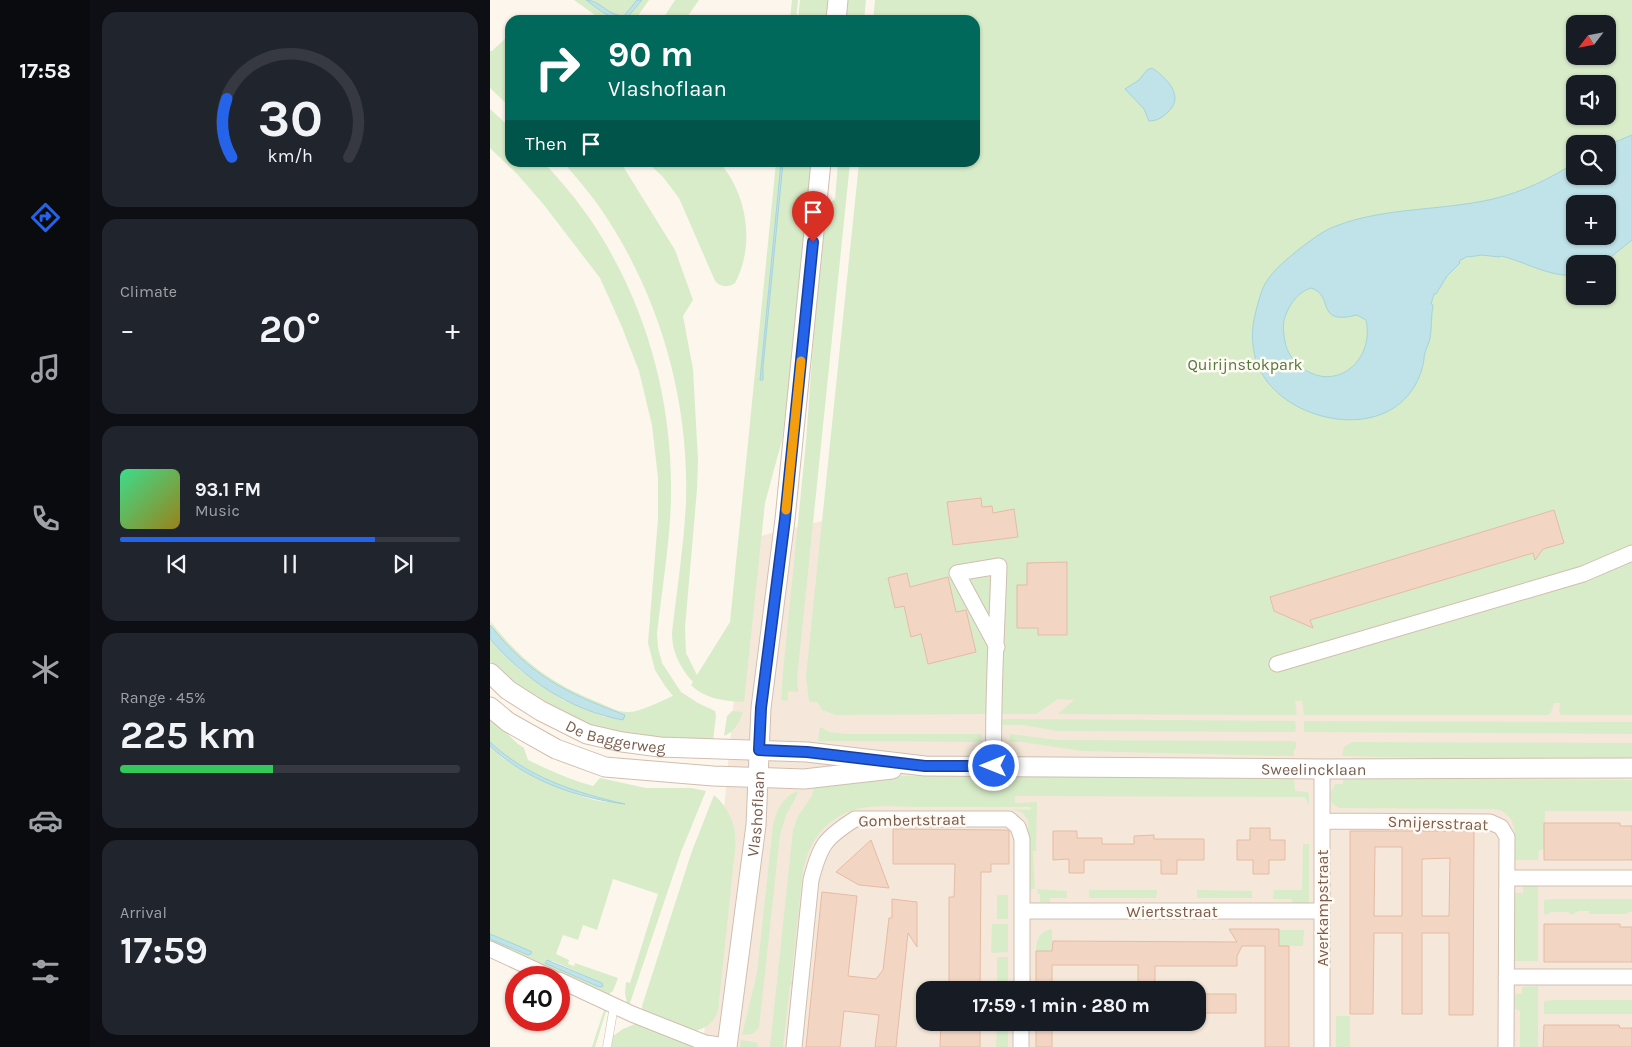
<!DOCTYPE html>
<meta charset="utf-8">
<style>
body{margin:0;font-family:Karla,sans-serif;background:#20242c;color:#f1f3f6;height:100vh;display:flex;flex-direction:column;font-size:19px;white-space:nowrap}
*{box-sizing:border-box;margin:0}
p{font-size:16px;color:#9ea1a6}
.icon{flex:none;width:28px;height:28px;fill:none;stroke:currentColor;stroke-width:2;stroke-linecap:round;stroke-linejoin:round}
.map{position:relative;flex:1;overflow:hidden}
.sheet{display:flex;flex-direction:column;gap:12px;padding:12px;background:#0d0f14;width:400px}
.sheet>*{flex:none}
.top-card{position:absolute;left:15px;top:15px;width:475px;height:152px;border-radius:15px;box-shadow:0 1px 4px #0004;background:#00695c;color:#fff;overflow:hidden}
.needle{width:32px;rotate:238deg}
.fabs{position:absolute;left:1076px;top:15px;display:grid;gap:10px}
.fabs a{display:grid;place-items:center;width:50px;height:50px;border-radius:10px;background:#171b24;box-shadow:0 1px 4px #0004;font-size:25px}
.speed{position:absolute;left:15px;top:966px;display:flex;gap:10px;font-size:25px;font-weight:700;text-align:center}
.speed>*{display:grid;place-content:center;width:65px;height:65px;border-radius:50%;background:#171b24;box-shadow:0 1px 4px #0004;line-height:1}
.speed .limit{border:8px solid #d22;background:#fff;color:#111}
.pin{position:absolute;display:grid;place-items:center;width:42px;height:42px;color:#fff;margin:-51px -21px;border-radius:50% 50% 50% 0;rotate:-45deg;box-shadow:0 0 5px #0007}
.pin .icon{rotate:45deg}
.me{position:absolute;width:55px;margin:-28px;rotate:270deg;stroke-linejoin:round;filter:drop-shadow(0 0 4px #0008)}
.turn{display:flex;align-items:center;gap:18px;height:105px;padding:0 20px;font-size:22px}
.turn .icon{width:65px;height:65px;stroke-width:2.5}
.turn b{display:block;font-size:35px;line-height:42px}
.then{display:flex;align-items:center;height:48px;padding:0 20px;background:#0003;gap:10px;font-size:19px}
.big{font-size:38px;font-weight:700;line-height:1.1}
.sheet .widget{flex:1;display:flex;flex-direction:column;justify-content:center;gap:8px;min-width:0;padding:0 18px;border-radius:15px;background:#20242c}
.sheet .dial{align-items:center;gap:0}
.dial svg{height:130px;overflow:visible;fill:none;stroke:#363941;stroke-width:7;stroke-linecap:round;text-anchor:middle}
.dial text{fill:#f1f3f6;stroke:none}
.song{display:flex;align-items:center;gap:15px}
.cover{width:60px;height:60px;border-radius:8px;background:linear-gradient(135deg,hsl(150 70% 55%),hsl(50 70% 35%))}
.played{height:5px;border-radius:2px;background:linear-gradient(90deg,#2563eb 75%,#363941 75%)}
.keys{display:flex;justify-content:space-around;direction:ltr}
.heat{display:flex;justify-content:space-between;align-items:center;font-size:28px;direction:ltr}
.charge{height:8px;border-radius:4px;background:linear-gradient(90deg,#34c759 45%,#363941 0)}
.trip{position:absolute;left:426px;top:981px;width:290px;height:50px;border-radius:15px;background:#171b24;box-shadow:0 1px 4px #0004;font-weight:700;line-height:50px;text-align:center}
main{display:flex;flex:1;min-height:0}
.tabs{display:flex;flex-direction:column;width:90px;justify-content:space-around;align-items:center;background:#090b0e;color:#9ea1a6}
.tabs .icon{width:35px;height:35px}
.tabs .active{color:#2563eb}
.tabs b{font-size:22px;color:#f1f3f6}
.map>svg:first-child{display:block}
</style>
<main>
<nav class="tabs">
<b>17:58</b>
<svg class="icon active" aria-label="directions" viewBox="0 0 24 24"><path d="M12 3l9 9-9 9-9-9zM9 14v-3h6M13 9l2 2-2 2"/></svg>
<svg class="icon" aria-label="music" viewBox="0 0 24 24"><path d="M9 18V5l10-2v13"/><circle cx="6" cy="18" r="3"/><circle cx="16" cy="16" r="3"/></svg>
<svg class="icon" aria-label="phone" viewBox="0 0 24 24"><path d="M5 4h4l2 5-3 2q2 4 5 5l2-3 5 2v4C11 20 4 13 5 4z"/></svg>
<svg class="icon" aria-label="climate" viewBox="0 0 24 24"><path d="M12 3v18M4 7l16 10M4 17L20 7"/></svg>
<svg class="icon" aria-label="car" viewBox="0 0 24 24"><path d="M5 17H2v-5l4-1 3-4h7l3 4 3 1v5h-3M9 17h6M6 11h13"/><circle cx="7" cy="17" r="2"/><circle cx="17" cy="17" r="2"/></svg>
<svg class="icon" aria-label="filters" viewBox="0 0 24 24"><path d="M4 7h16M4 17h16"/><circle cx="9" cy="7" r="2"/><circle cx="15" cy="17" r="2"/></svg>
</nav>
<section class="sheet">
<div class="widget dial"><svg viewBox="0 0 100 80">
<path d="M14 69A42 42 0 1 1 86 69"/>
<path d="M14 69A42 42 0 0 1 11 33" stroke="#2563eb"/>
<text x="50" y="56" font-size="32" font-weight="700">30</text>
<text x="50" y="72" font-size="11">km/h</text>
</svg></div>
<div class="widget"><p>Climate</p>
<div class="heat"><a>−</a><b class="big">20°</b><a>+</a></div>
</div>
<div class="widget">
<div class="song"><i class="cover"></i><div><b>93.1 FM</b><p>Music</p></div></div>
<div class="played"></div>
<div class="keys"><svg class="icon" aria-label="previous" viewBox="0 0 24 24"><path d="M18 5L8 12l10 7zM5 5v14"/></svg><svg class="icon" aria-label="pause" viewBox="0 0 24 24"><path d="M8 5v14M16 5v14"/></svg><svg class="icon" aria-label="next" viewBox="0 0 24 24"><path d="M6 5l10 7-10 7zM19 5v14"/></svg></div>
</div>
<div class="widget"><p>Range · 45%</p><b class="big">225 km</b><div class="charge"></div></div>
<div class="widget"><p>Arrival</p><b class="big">17:59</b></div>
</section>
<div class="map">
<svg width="1142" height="1047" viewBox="0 0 1142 1047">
<rect width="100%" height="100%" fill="#fdf6ec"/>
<path fill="#f5e8da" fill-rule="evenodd" d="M1142 325V1047H213L258 539ZM435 990H708V1022H435Z"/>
<path fill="#d8ecc9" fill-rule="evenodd" d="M84 0H96L124 18H137L152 0H159L145 20H112Z
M101 0H147C144 4 139 13 134 16 124 20 109 5 101 0Z
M185 0H209L195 20H172Z
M302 0H308L306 20H300Z
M310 0H338L336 20H308Z
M358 0H376L374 20H356Z
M385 0H1142V715H1071L1069 712 1070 703H1064L1061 712 1058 715H814L812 701H805L807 715 568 714 584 700 568 699 546 714H512V699L499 698V714L346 715 332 710 327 702H319L316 676 369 163 485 162V20H383ZM1085 24H1118V56H1085ZM1085 84H1118V116H1085ZM1085 144H1118V176H1085ZM1085 204H1118V236H1085ZM1085 264H1118V296H1085Z
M20 34V107L0 88V51H2Z
M0 109 20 127V162L54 163C71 181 88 201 102 222 156 303 183 400 181 498 180 543 172 589 167 634L168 648 172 663 191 692 208 703 225 711 226 716 223 741 185 742 106 729 47 700 22 681 0 661V639L30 670 53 687 73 700 115 717 135 715C100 702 68 689 39 666 25 655 13 641 2 627L0 621C32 662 62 684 110 703 119 707 130 713 140 712 150 712 173 700 183 696L175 686 165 670 158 643 168 519V478L162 425 149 371 132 327 110 278 54 205 28 175 0 148Z
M229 162C258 194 265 246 245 283 238 288 230 287 225 281L189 198 173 177 158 163Z
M74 163H131L185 250 203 300 193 316 203 369 208 460 207 489 195 628 196 653 207 675 240 622 286 163H291L270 380H273V367L293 163H321L297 400 292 440 275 503 254 702C235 701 215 699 201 685L203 682C190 668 182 652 182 633 187 589 194 545 196 501 199 403 172 305 120 223 107 201 90 182 74 163Z
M348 163H360L307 679 308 692 298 691V701L291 700 293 672 316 442 324 331 337 205 345 199Z
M242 711 253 712C250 722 244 732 234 736L237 716Z
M0 717 28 744 34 748 38 760C59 770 81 780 103 786L110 778 156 788H201L216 791 191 852 140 1003 137 1004 135 993 136 982 140 983 168 894 123 879 107 930 93 925 88 940 73 935 66 954 79 960 78 964 84 966 85 963 128 978 123 991 116 996 0 945V939L38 955 41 954 42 953 0 934V746C5 750 9 755 14 759 40 775 99 806 128 802 81 792 35 775 0 742ZM55 961H63L112 983 110 987 56 963Z
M512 719 805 721 806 728 805 732 567 731 533 725H512Z
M814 721 1142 722V734L814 732Z
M330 727 340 732 356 734H492V742L328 741Z
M520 734 567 740 802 741 806 742V749H804V756H790L592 751 532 742H519Z
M862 742 1142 743V758L982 759 852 756 854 747Z
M418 776 804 778 805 791 818 792 819 796V806L815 797 525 796V803L547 802 546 851H543L545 889H539V887L538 821 533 813 522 809 541 810V807C503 807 464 807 426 807 405 807 381 804 361 811 334 820 318 844 313 871L301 981H302V985H300L293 1047H280L303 830 308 816 322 796 324 784 356 777Z
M853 778 1142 780V811H1055L1054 849 1049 850 1048 860H1025C1025 840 1030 813 1004 809L849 808 842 803 840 795 845 784H853Z
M307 791 308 793 296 815 290 835 269 1028 262 1034 252 1035 267 973 283 825C287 809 292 798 307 791Z
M224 795C241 810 247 828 245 850L228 1011C223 1024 214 1030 201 1031L153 1011 152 1006 202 851Z
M813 844H819V903L803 904 801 899H783L784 890H812Z
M1033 885H1048V961H1025V893H1033Z
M547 889 577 891V898H560V903L550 902V894H548Z
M599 890H667L666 898H599Z
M707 890 762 891V898H707Z
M507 895H518V919H507Z
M1064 899H1142V912H1138L1137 914H1099V911H1088L1082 915 1078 912H1060L1059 914H1054V900Z
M502 924H518V952L501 953Z
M562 929V951H546C546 939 550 931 562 929Z
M789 930H814L813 946H789Z
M507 957H518V982H507Z
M69 986 117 1008 105 1047H102L114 1010 69 989Z
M1048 986V1047H1030V1011L1025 1009V994H1032V987Z
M1064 1000H1142V1014H1054V1001Z
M846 1016H860V1047H846Z
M147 1023 205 1047H121L123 1036 133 1029Z
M507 1023H518V1047H506Z
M251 1040 268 1043 267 1047H250Z"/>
<path fill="#bfe3e8" stroke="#a5d3da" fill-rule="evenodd" d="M96 0C110 0 118 16 134 16L147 0H152L137 18C120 21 109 9 96 0Z
M662 68C677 78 696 97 677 113 672 118 666 121 659 121L654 109 635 89 649 80 657 70Z
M1142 135V240L1112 264H1085V275C1061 278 1031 260 1011 256L1010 257 991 255 979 257 978 256 969 261 970 263 957 276 946 294H944L941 304 943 305C941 316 942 327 940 338 938 347 934 352 934 359 933 368 929 379 924 387 892 440 804 423 774 377 762 358 760 336 765 315 768 303 771 289 778 279 786 268 797 259 808 250 820 241 832 231 846 226 895 207 951 211 1003 199 1035 191 1057 180 1085 163V176H1118V145ZM1085 204H1118V236H1085ZM821 288C845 295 824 326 867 315L876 320C885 360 846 394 811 367 803 361 797 352 795 342 793 330 792 322 797 312 801 302 810 291 821 288Z
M291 163H293L273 367V380H270Z
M0 625C41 676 76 693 135 715L133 720C79 710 36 680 0 639Z
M0 742C37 777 86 793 135 804 87 798 36 780 0 746Z
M0 934 38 950 42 952 41 954 38 955 0 939Z
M57 960 112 983 113 986 112 987 107 986 57 964 55 963Z"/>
<path fill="#f3d5c3" stroke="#e6bba3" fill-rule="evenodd" d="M491 498 492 507 502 506 503 513 524 509 528 537 463 545 457 502Z
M1064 510 1074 543 1053 549 1045 560 1043 553 820 620 823 628 784 611 780 597Z
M577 562V635H548V628H527V585H537V563Z
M417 573 420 587 458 577 466 612 476 610 486 652 438 664 431 634 421 637 414 606 405 608 398 578Z
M1054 823H1130V826H1142V860H1054Z
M760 828H780V840H795V860H779V874H763V860H747V840H760Z
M403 829 517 830 519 831V864H501V872H491L490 990H459V897H464L465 864H403Z
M563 831H587V838H612V844H644V836L664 835V839H714V860H687V874H671V860H594V873H579V859L563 860Z
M860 831H984L983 1015H959V933H932V1014H912V933H884L883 1014H860ZM885 847H912V916H884ZM960 858 959 916H932V859Z
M381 840 399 888 369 885 346 872Z
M332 892 367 896 358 976 386 979 393 970 399 918H402V899L427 902V947L418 933 406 1047H385L389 1015 354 1011 350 1047H316Z
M1054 924H1130V927H1142V962H1054Z
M739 929H789V946H799V1047H775V946H752L747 956V966H665V990H648V965H562V990H546V951H562L563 941 747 942Z
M708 994H746V1013H708Z
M451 1022H490V1047H450Z
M546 1022H562V1047H546Z
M1054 1025H1129L1130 1028H1142V1047H1053Z"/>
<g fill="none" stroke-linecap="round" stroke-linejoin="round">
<defs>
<path id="service" d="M117 1047 124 1006"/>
<path id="minor" d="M787 664 1093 574 1142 553
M504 766C502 700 507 632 509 566L467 573 507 647
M832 821 1000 822 1011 827 1017 837 1016 1047
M1017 878H1142
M532 911H832
M0 949 63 978
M1016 977H1142
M69 980 142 1014 205 1039 215 1043 237 1046
M304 1047 321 880C330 845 335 838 365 819H519L528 827 532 839V990
M531 1047V1022
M832 1047V769"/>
<g id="tertiary">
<path d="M346 20 348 0"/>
<path id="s1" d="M0 673 18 690 51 711 97 734 132 742 170 747 317 752 435 766 832 769 1142 768"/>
<path d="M0 707 18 722 66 749 115 767 223 776 314 779 402 769"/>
<path id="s2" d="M237 1047 266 825 271 708 295 519 331 162"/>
</g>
</defs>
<use href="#service" stroke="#d1beb0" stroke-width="9"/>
<use href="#minor" stroke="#d1beb0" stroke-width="17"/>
<use href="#tertiary" stroke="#d1beb0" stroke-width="21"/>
<use href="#service" stroke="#fff" stroke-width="8"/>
<use href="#minor" stroke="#fff" stroke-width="15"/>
<use href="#tertiary" stroke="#fff" stroke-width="19"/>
</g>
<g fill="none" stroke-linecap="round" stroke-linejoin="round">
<defs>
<path id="route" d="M323 242 295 519 271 708 269 750 317 752 435 766H504"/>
</defs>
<use href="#route" stroke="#184099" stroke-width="12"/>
<use href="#route" stroke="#2563eb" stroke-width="9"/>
<path stroke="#f59e0b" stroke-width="9" d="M296 510 311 361"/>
</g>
<g text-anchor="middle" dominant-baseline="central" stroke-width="5" stroke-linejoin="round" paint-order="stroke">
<g font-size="16" fill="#537a41" stroke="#fffaf3">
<text x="755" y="364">Quirijnstokpark</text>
</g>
<g font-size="16" fill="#7a5c4d" stroke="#fffaf3">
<text stroke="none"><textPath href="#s1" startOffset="144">De Baggerweg</textPath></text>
<text stroke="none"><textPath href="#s1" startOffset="844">Sweelincklaan</textPath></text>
<text stroke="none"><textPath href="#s2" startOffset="235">Vlashoflaan</textPath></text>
<text transform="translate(422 820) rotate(-1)">Gombertstraat</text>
<text transform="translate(948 823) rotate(2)">Smijersstraat</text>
<text transform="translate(832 908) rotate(-90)">Averkampstraat</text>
<text x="682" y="911">Wiertsstraat</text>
</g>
</g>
</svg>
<div class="fabs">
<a><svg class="needle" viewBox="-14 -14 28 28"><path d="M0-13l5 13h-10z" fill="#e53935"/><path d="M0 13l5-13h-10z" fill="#9ea1a6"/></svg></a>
<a><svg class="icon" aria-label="sound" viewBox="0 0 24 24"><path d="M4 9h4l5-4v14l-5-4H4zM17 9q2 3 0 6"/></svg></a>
<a><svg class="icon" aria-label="search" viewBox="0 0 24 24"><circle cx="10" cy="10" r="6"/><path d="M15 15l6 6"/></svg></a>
<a>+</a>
<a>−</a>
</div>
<div class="speed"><div class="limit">40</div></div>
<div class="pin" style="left:323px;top:242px;background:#d93025"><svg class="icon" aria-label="arrive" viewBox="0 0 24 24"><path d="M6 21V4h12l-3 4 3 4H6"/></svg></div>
<svg class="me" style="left:504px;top:766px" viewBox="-20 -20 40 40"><circle r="17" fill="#2563eb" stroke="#fff" stroke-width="3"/><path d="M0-11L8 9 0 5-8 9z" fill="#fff"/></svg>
<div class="trip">17:59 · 1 min · 280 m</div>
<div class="top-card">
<div class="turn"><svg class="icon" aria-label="right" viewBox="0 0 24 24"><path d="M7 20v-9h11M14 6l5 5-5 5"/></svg><div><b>90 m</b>Vlashoflaan</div></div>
<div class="then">Then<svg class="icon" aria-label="arrive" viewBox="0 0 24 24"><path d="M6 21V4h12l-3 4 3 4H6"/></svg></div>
</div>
</div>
</main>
